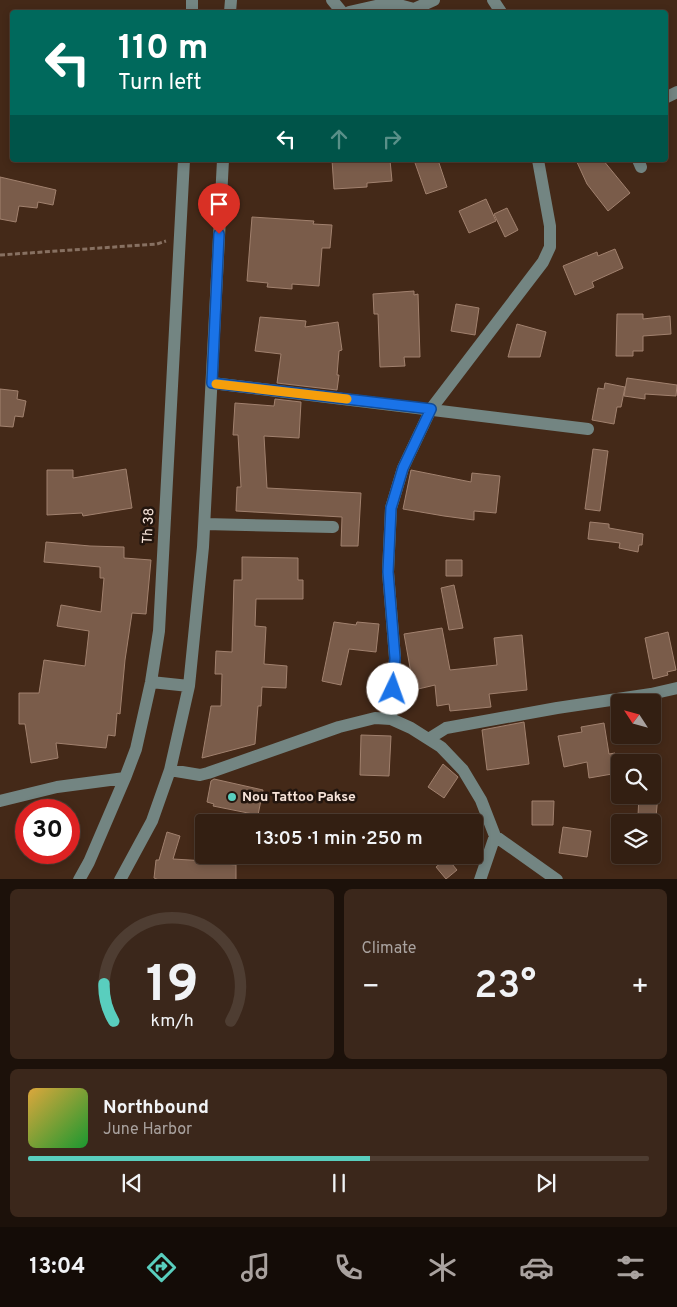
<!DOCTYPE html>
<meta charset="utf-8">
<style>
body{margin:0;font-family:Overpass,sans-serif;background:#3b271b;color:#f1f3f6;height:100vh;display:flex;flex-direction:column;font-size:19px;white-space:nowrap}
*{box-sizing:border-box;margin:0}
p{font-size:16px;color:#a9a29f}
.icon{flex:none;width:28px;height:28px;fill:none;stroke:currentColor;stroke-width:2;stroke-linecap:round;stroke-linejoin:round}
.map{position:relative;height:879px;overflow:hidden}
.side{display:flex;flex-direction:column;gap:10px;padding:10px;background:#1c110a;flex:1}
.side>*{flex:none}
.top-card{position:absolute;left:10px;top:10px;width:658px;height:152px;border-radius:5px;box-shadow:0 2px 8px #0003,0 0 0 1px #4e3d32;background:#00695c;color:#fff;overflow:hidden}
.needle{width:32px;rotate:306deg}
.tools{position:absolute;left:611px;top:694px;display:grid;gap:10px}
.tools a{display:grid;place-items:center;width:50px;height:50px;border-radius:5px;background:#331f12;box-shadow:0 2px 8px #0003,0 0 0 1px #4e3d32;font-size:25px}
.speed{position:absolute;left:15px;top:799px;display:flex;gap:10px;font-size:25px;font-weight:700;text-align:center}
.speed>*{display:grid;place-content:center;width:65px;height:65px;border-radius:50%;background:#331f12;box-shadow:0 2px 8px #0003,0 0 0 1px #4e3d32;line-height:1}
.speed .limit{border:8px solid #d22;background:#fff;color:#111}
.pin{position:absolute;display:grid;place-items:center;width:42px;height:42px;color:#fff;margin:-51px -21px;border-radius:50% 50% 50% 0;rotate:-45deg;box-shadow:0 0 5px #0007}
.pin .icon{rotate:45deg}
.me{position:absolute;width:55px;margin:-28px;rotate:3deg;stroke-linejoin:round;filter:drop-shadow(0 0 4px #0008)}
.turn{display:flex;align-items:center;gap:18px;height:105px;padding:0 25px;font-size:22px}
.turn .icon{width:65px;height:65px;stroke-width:2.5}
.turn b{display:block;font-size:35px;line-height:42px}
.lanes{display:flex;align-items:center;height:48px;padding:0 25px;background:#0003;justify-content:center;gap:25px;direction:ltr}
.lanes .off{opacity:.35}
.big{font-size:38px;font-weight:600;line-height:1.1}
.side .card{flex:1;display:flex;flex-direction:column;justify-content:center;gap:8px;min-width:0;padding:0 18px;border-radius:8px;background:#3b271b}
.side .dial{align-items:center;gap:0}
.dial svg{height:130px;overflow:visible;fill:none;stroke:#4e3d32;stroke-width:7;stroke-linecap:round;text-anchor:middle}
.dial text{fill:#f1f3f6;stroke:none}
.song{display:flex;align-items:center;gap:15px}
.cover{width:60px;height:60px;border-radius:8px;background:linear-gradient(135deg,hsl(40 70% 55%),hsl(130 70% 35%))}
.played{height:5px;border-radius:2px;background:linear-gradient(90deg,#59cebe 55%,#4e3d32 55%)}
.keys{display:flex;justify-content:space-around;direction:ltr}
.heat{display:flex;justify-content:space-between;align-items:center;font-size:28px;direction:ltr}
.side .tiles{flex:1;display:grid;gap:10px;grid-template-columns:1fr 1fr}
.card:last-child{grid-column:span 2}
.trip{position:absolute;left:195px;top:814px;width:288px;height:50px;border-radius:5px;background:#331f12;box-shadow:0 2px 8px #0003,0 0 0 1px #4e3d32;font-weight:600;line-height:50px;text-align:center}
.dock{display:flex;height:80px;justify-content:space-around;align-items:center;background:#140c07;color:#a9a29f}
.dock .icon{width:35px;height:35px}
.dock .on{color:#59cebe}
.dock b{font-size:22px;color:#f1f3f6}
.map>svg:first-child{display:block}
</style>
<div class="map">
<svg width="677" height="880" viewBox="0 0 677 880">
<rect width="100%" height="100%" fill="#442918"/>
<path fill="#7a5c4a" stroke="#a1816e" d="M332 160H390L392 181 367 183V187L334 189Z
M414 160H438L447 187 426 194Z
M576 160H603L630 193 608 211 587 184Z
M0 177 56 190 53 205 38 202 37 208 19 206 16 222 0 219Z
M486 199 496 221 469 233 459 211Z
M507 208 518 230 505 237 494 214Z
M252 217 314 221 313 224 332 225 330 248H322L319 286 292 284V289L267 287 268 283 247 281Z
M615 249 623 268 592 282 594 287 575 295 563 266 597 252 598 256Z
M414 291V295L418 294 420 357H404L405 366 380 367 378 314H374L373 294Z
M456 304 479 308 475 335 451 331Z
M617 314H643V319L670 316 671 334 643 336V351H633V356H616Z
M260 317 306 321 305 327 338 322 342 350 339 351 337 375H339L337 390 277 383 281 354 255 351Z
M517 324 546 332 540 357H508Z
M627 378 677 385 676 396 645 394V399L624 396Z
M605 383 625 387 621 407H617L614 424 592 420 598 388 604 389Z
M0 389 18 391 17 399 26 401 23 417 15 416 13 427 0 426Z
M275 399 301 402 299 438 264 436 267 488 361 493 358 546H341L342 517 236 511 237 487H241L238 435H233L235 403 274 406Z
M593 449 608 451 600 511 585 509Z
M126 469 132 508 83 516 82 513 47 515V470H73V478Z
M411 470 471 482 472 473 500 476 496 513 474 511V520L444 516 403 509Z
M590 522 609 524V528L643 534 642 545H639L638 552 619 548 620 543 588 539Z
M46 542 90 546 124 547V558L151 560 146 614 132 613 125 660 120 714 117 713 115 736 108 735 106 748 56 743 58 758 31 763 25 724H19V693H39L44 660 85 666 89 631 57 626 61 605 101 612 104 578H100V567L44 562Z
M242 557 298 558V580H303V599H256L255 626 266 627 264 664 287 666 286 688 262 687 261 706H258L255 744 202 758 211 706H221L222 674H215L216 651 232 652 234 580H242Z
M446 560H462V576H446Z
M454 585 463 628 449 630 441 588Z
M334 622 356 625 357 622 379 624 376 652 349 649 341 685 322 681Z
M442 628 450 670 497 665 494 638 522 635 527 690 489 694 491 707 450 711 449 704 437 706 435 685 414 690 404 634Z
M668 632 676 670 667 672 668 675 653 679 645 638Z
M524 722 529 764 487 770 482 730Z
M604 723 609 754 615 753 617 769 611 770 612 774 589 778 587 762 564 767 558 736 582 732 581 727Z
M361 735 391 736 389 776 360 775Z
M443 764 458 777 444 798 428 787Z
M214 779 263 790 258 815 213 806 214 804 207 802 211 781Z
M639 795H658L656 817 638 816Z
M532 801H554L553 825H532Z
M563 827 591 831 587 857 559 853Z
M167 832 180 836 173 859 223 862V864L236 865V880H159L154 878 156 860H159Z
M447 858 457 870 446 879 436 867Z"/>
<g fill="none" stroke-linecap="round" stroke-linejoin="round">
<path stroke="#877061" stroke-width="3" stroke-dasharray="5 2.5" stroke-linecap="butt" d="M0 255 157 244 166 241"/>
<path stroke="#738582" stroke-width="12" d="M332 0 342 12
M493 0 501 12
M192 12V0
M230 12 231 0
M349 12 385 4H395L414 9 434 0
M665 98 677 92
M638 160 641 167
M212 383 588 429
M205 524 333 527
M151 682 189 686
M391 719 395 658 388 572 391 508 403 468 431 409 543 262 550 247V226L538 160
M430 738 446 728 557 708 651 694 677 688
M170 770 200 775 208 773 339 727 375 718 391 719 411 728 441 747 463 770 481 800 495 836 557 880
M0 801 57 787 125 778
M79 880 89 862 125 778 136 749 151 682 159 631 184 160
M120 880 152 821 170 770 189 686 203 547 223 160
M480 880 495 836"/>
</g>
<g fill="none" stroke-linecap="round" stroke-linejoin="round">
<defs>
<path id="route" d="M219 234 212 383 431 409 403 468 391 508 388 572 395 658 393 689"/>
</defs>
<use href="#route" stroke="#114b97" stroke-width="12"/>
<use href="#route" stroke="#1a73e8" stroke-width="9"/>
<path stroke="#f59e0b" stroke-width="9" d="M216 384 347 399"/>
</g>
<circle fill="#59cebe" stroke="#22150e" stroke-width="2" cx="232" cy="797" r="5"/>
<g text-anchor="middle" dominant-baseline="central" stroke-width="5" stroke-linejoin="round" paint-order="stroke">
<g font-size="14" fill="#f6e3d9" stroke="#22150e">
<text transform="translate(149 526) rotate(-87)">Th 38</text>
</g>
<g font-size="14" font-weight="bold" fill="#f6e3d9" stroke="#22150e" text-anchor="start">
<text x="242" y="797">Nou Tattoo Pakse</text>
</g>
</g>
</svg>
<div class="tools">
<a><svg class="needle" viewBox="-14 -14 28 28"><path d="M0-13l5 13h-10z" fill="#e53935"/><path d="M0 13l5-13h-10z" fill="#a9a29f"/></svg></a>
<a><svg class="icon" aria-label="search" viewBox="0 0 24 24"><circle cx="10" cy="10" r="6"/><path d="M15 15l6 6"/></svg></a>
<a><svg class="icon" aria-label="layers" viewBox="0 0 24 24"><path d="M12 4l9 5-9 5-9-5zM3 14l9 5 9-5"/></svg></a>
</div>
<div class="speed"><div class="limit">30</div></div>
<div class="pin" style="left:219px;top:234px;background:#d93025"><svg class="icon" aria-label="arrive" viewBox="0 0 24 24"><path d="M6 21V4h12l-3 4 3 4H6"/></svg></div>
<svg class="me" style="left:393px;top:689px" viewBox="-20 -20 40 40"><circle r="19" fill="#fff"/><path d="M0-13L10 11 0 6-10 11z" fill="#1a73e8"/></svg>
<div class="trip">13:05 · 1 min · 250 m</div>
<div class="top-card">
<div class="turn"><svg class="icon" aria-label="left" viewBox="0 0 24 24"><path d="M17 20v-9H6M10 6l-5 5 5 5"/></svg><div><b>110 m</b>Turn left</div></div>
<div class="lanes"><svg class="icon" aria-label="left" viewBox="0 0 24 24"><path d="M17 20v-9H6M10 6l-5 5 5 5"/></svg><svg class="icon off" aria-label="ahead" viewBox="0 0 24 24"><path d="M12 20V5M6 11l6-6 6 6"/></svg><svg class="icon off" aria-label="right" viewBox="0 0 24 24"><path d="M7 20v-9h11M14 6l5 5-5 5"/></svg></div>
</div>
</div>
<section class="side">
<div class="tiles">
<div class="card dial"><svg viewBox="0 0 100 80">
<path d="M14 69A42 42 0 1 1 86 69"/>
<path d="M14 69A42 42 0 0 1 8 46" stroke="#59cebe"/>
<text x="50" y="56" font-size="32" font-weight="700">19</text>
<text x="50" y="72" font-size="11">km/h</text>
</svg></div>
<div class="card"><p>Climate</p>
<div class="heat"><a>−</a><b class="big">23°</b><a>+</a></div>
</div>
<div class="card">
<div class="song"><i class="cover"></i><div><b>Northbound</b><p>June Harbor</p></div></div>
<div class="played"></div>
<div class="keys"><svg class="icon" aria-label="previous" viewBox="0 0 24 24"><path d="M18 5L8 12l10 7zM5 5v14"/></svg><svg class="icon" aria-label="pause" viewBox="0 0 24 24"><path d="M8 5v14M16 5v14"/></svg><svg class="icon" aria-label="next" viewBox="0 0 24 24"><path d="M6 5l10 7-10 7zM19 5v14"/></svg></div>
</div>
</div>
</section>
<nav class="dock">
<b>13:04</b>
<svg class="icon on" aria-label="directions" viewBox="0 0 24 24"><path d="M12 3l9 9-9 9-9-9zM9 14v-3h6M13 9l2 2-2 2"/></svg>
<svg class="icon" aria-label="music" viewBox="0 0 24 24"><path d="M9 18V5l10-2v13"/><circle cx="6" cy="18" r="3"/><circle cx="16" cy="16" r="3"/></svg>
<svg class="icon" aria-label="phone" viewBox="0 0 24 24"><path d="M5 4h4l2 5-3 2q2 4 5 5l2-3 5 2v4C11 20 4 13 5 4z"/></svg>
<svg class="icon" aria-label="climate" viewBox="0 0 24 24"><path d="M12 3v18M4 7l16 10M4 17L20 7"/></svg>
<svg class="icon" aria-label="car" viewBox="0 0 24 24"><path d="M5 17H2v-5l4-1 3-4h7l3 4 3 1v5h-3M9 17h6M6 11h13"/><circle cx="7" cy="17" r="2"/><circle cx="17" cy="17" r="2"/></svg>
<svg class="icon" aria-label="filters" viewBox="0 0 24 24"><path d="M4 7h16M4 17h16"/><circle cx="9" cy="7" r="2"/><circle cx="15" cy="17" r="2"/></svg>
</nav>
